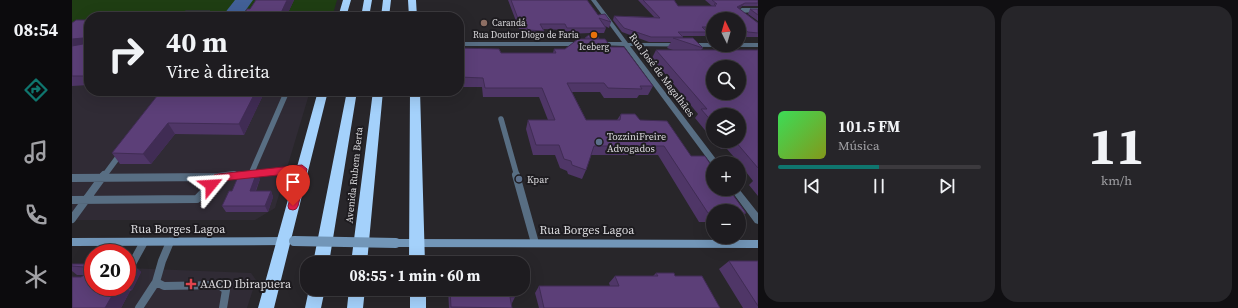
<!DOCTYPE html>
<html lang="pt">
<meta charset="utf-8">
<style>
body{margin:0;font-family:"Source Serif 4",serif;background:#262529;color:#f1f3f6;height:100vh;display:flex;flex-direction:column;font-size:15px;white-space:nowrap}
*{box-sizing:border-box;margin:0}
p{font-size:13px;color:#a1a1a5}
.icon{flex:none;width:22px;height:22px;fill:none;stroke:currentColor;stroke-width:2;stroke-linecap:round;stroke-linejoin:round}
.map{position:relative;flex:1;overflow:hidden}
.details{display:flex;flex-direction:column;gap:6px;padding:6px;background:#100f12;width:480px}
.details>*{flex:none}
.hud{position:absolute;left:12px;top:12px;width:380px;height:84px;border-radius:16px;box-shadow:0 4px 16px #0002,0 0 0 1px #3c3a3e;background:#1e1c20;color:#f1f3f6;overflow:hidden}
.needle{width:26px;rotate:355deg}
.tools{position:absolute;left:634px;top:12px;display:grid;gap:8px}
.tools a{display:grid;place-items:center;width:40px;height:40px;border-radius:50%;background:#1e1c20;box-shadow:0 4px 16px #0002,0 0 0 1px #3c3a3e;font-size:20px}
.speed{position:absolute;left:12px;top:244px;display:flex;gap:8px;font-size:20px;font-weight:700;text-align:center}
.speed>*{display:grid;place-content:center;width:52px;height:52px;border-radius:50%;background:#1e1c20;box-shadow:0 4px 16px #0002,0 0 0 1px #3c3a3e;line-height:1}
.speed .limit{border:6px solid #d22;background:#fff;color:#111}
.pin{position:absolute;display:grid;place-items:center;width:34px;height:34px;color:#fff;margin:-41px -17px;border-radius:50% 50% 50% 0;rotate:-45deg;box-shadow:0 0 4px #0007}
.pin .icon{rotate:45deg}
.me{position:absolute;width:44px;margin:-22px;rotate:63deg;stroke-linejoin:round;filter:drop-shadow(0 0 3px #0008)}
.turn{display:flex;align-items:center;gap:14px;height:84px;padding:0 16px;font-size:18px}
.turn .icon{width:52px;height:52px;stroke-width:2.5}
.turn b{display:block;font-size:28px;line-height:34px}
.details .tile{flex:1;display:flex;flex-direction:column;justify-content:center;gap:6px;min-width:0;padding:0 14px;border-radius:16px;background:#262529}
.details .dial{align-items:center;gap:0}
.dial b{font-size:52px;line-height:1}
.song{display:flex;align-items:center;gap:12px}
.cover{width:48px;height:48px;border-radius:6px;background:linear-gradient(135deg,hsl(130 70% 55%),hsl(70 70% 35%))}
.played{height:4px;border-radius:2px;background:linear-gradient(90deg,#0f766e 50%,#3c3a3e 50%)}
.keys{display:flex;justify-content:space-around;direction:ltr}
.details .tiles{flex:1;display:grid;gap:6px;grid-template-columns:repeat(2,1fr)}
.trip{position:absolute;left:228px;top:256px;width:230px;height:40px;border-radius:16px;background:#1e1c20;box-shadow:0 4px 16px #0002,0 0 0 1px #3c3a3e;font-weight:700;line-height:40px;text-align:center}
main{display:flex;flex:1;min-height:0}
.tab-bar{display:flex;flex-direction:column;width:72px;justify-content:space-around;align-items:center;background:#0c0b0d;color:#a1a1a5}
.tab-bar .icon{width:28px;height:28px}
.tab-bar .current{color:#0f766e}
.tab-bar b{font-size:18px;color:#f1f3f6}
.map>svg:first-child{display:block}
</style>
<main>
<nav class="tab-bar">
<b>08:54</b>
<svg class="icon current" aria-label="directions" viewBox="0 0 24 24"><path d="M12 3l9 9-9 9-9-9zM9 14v-3h6M13 9l2 2-2 2"/></svg>
<svg class="icon" aria-label="music" viewBox="0 0 24 24"><path d="M9 18V5l10-2v13"/><circle cx="6" cy="18" r="3"/><circle cx="16" cy="16" r="3"/></svg>
<svg class="icon" aria-label="phone" viewBox="0 0 24 24"><path d="M5 4h4l2 5-3 2q2 4 5 5l2-3 5 2v4C11 20 4 13 5 4z"/></svg>
<svg class="icon" aria-label="climate" viewBox="0 0 24 24"><path d="M12 3v18M4 7l16 10M4 17L20 7"/></svg>
</nav>
<div class="map">
<svg width="686" height="308" viewBox="0 0 686 308">
<rect width="100%" height="100%" fill="#28262a"/>
<path fill="#302b35" d="M0 42H17V91H238L203 208 183 220H0Z
M0 266H21V287H55V268L179 273 184 280 175 308H0Z"/>
<path fill="#1f3e13" d="M0 0H265L260 17H17V42H0Z"/>
<path fill="#426097" d="M163 0H181L171 14H152Z"/>
<g fill="none" stroke-linecap="round" stroke-linejoin="round">
<path stroke="#586e83" stroke-width="5.5" d="M429 119 445 176
M179 174 215 91
M32 176 49 153
M151 176 231 169"/>
<path stroke="#586e83" stroke-width="8" d="M444 175 463 243
M146 177 162 175
M0 178 146 177 125 199 0 200
M0 219 32 175
M98 242 90 261 84 282 92 286 147 285 154 290 151 308
M55 273 72 242
M67 308 84 282"/>
<path fill="#586e83" fill-rule="evenodd" d="M519 0H524L556 43H641V45H644L641 47 558 46 647 163H641L640 165 552 46 526 45V43L528 42H550Z
M670 8H686V12L667 13 664 11Z
M387 42H510L513 44 510 46H387Z
M667 43H686V47H653L650 45H667Z
M658 189H667L686 213V224L683 223Z"/>
<path fill="#7296b8" fill-rule="evenodd" d="M215 237 218 238 220 241 218 244 215 245 0 246V238Z
M324 239 686 240V248L324 247 321 246 319 243 321 240Z"/>
<path fill="#a4d1fb" fill-rule="evenodd" d="M271 0H279L274 17H266Z
M292 0H300L297 17H289Z
M311 0H319L317 17H309Z
M336 0H344L345 17H337Z
M246 91H256L202 308H186Z
M275 91H285L257 263H241Z
M301 91H311L295 263H279Z
M338 91H348L353 263H337Z
M237 289H253L249 308H233Z
M277 289H293L291 308H275Z
M338 289H354V308H338Z"/>
<path stroke="#7296b8" stroke-width="10" d="M222 241 324 243"/>
</g>
<path fill="#4f3667" d="M184 0H222L214 17H170L178 9Z
M436 0H515L526 15 539 22 537 28 533 26 534 28 532 33H524L527 39 539 47 581 86 576 95H567L565 98H532L528 92H500L514 120H545L549 114 568 120 619 156 641 168 638 171 653 192 674 213 667 219V211H641V222H627L586 155H519L514 170 510 179 496 174 495 171 488 168 483 155H461L454 129 456 120H476L467 97H411L410 87H387V48L429 53H481L482 49H493L513 39 519 33 493 34 491 30 471 29 472 31 470 37 454 36 452 29H447Z
M566 0H602L606 6H640L633 0H686V6H670L667 9 686 23V37H673L667 32V19H641V31H635V32L633 36H610L611 38 631 48 629 50H686V196L677 185 681 181 668 164 655 149H649L642 141H667L641 115V140L623 118 626 114 580 58 584 50H601L595 48 599 42H577L550 32 541 20 542 16 582 17Z
M678 9H686V21L676 14Z
M17 20V85L0 86V23Z
M89 91H193L172 135 103 134 79 164H48L40 153Z
M188 179 184 191H199L201 197 196 212H154L150 206 160 191Z
M657 261H686V308H671L647 269Z
M0 264H21V287H55V264H60L69 272 60 290 58 291 49 308H0V277H9L12 275H5L0 271Z
M584 273 603 276 648 308H467L463 293 467 286H538L537 283 543 276H581Z
M376 289H441L443 297 440 303V308H377Z"/>
<path fill="#402c54" d="M215 0H222L214 17H208V15Z
M673 3 670 6 663 11 665 7Z
M138 11 141 17H133Z
M11 38 17 47 0 48V39Z
M17 73V79L15 76Z
M184 91H193L172 135 167 124Z
M96 123 103 134 79 164 71 154Z
M185 172 188 179 181 197 178 191Z
M199 191 201 197 196 212 193 206Z
M60 264 69 272 60 290 55 287V272Z
M45 287H54L58 291 49 308H33Z"/>
<path fill="#5c3f78" stroke="#402c54" fill-rule="evenodd" d="M184 0H215L208 15H205L203 17H170L175 9H178Z
M439 0H515L526 15 533 14 539 22 527 18 534 28H495L493 24H468L472 31 456 30 453 24H448Z
M571 0H602L606 6H644L642 4H645L640 0H686V3H673L665 7 686 23V33L676 32 669 27H667V19H641V27H630L635 32H606L611 37H579L552 28 542 16 588 18Z
M678 9H686V15Z
M114 11H138L133 17H66L84 14H104Z
M4 20H17V73L15 76H0V46L11 44 14 41 11 38 0 39V23Z
M522 31 527 38H513Z
M601 38H621L631 48Z
M506 39H533L539 47H552L581 86H568L570 89 536 88 532 83H495L514 120H548L549 114H563L568 120 595 121 619 156H633L641 168H635L641 176V189H651L653 192H659L674 213H667V211H641V213H636L592 146H522L514 170 500 165 499 161 492 159 487 145H464L456 120H483L470 88H413L411 78 387 77V48L427 49 429 53H484L482 49H493Z
M584 50H686V168L663 141H667V115H641V123L629 109H635ZM641 67H667V93H641Z
M89 91H184L167 124 96 123 71 154 40 153Z
M168 172H185L178 191H199L193 206H150L157 191H160Z
M657 261H686V306Z
M0 264H21V287H45L33 308H0V277H9L14 274V269L12 267 0 266Z
M55 264H60L55 272Z
M584 273H602L603 276H630L648 308H472L467 286H547L543 276H586Z
M378 289H441L443 297H438L440 308 379 307Z"/>
<path fill="#e11d48" stroke="#92132f" d="M230 165 235 169 226 206 224 209 221 210 217 209 216 206 225 173 149 181C145 185 142 190 136 188L134 185 142 175 146 174Z"/>
<circle fill="#8d6e63" stroke="#1e1c20" stroke-width="1.5" cx="412" cy="23" r="4"/>
<circle fill="#e8710a" stroke="#1e1c20" stroke-width="1.5" cx="522" cy="35" r="4"/>
<g fill="#5c6f8a" stroke="#1e1c20" stroke-width="1.5">
<circle cx="527" cy="142" r="4"/>
<circle cx="447" cy="179" r="4"/>
</g>
<path fill="#e0444e" stroke="#1e1c20" stroke-width="1.5" d="M117 278h4v4h4v4h-4v4h-4v-4h-4v-4h4z"/>
<g text-anchor="middle" dominant-baseline="central" stroke-width="4" stroke-linejoin="round" paint-order="stroke">
<g font-size="9" fill="#dcdbde" stroke="#1e1c20" text-anchor="start">
<text x="420" y="23">Carandá</text>
<text x="522" y="47" text-anchor="middle">Iceberg</text>
</g>
<g font-size="9" fill="#dcdbde" stroke="#1e1c20">
<text x="454" y="35">Rua Doutor Diogo de Faria</text>
</g>
<g font-size="10" fill="#dcdbde" stroke="#1e1c20">
<text transform="translate(590 75) rotate(53)">Rua José de Magalhães</text>
<text transform="translate(282 175) rotate(-84)">Avenida Rubem Berta</text>
</g>
<g font-size="10" fill="#dcdbde" stroke="#1e1c20" text-anchor="start">
<text x="535" y="136">TozziniFreire<tspan x="535" dy="12">Advogados</tspan></text>
<text x="455" y="179">Kpar</text>
</g>
<g font-size="12" fill="#dcdbde" stroke="#1e1c20">
<text x="106" y="229">Rua Borges Lagoa</text>
<text x="515" y="230">Rua Borges Lagoa</text>
</g>
<g font-size="12" fill="#dcdbde" stroke="#1e1c20" text-anchor="start">
<text x="128" y="284">AACD Ibirapuera</text>
</g>
</g>
</svg>
<div class="tools">
<a><svg class="needle" viewBox="-14 -14 28 28"><path d="M0-13l5 13h-10z" fill="#e53935"/><path d="M0 13l5-13h-10z" fill="#a1a1a5"/></svg></a>
<a><svg class="icon" aria-label="search" viewBox="0 0 24 24"><circle cx="10" cy="10" r="6"/><path d="M15 15l6 6"/></svg></a>
<a><svg class="icon" aria-label="layers" viewBox="0 0 24 24"><path d="M12 4l9 5-9 5-9-5zM3 14l9 5 9-5"/></svg></a>
<a>+</a>
<a>−</a>
</div>
<div class="speed"><div class="limit">20</div></div>
<div class="pin" style="left:221px;top:206px;background:#d93025"><svg class="icon" aria-label="arrive" viewBox="0 0 24 24"><path d="M6 21V4h12l-3 4 3 4H6"/></svg></div>
<svg class="me" style="left:139px;top:185px" viewBox="-20 -20 40 40"><path d="M0-17L14 15 0 8-14 15z" fill="#e11d48" stroke="#fff" stroke-width="4"/></svg>
<div class="trip">08:55 · 1 min · 60 m</div>
<div class="hud">
<div class="turn"><svg class="icon" aria-label="right" viewBox="0 0 24 24"><path d="M7 20v-9h11M14 6l5 5-5 5"/></svg><div><b>40 m</b>Vire à direita</div></div>
</div>
</div>
<section class="details">
<div class="tiles">
<div class="tile">
<div class="song"><i class="cover"></i><div><b>101.5 FM</b><p>Música</p></div></div>
<div class="played"></div>
<div class="keys"><svg class="icon" aria-label="previous" viewBox="0 0 24 24"><path d="M18 5L8 12l10 7zM5 5v14"/></svg><svg class="icon" aria-label="pause" viewBox="0 0 24 24"><path d="M8 5v14M16 5v14"/></svg><svg class="icon" aria-label="next" viewBox="0 0 24 24"><path d="M6 5l10 7-10 7zM19 5v14"/></svg></div>
</div>
<div class="tile dial"><b>11</b><p>km/h</p></div>
</div>
</section>
</main>
